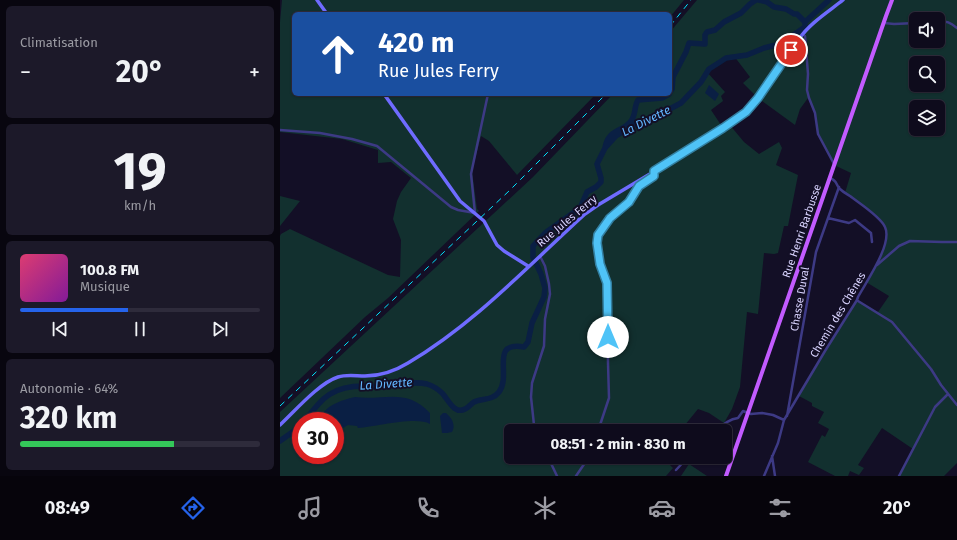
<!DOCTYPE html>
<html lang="fr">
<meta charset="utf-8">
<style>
body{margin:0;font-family:"Fira Sans",sans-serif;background:#1c1929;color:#f1f3f6;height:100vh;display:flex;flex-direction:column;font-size:15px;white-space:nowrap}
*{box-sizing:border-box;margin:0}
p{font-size:13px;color:#9b9ba3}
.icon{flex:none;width:22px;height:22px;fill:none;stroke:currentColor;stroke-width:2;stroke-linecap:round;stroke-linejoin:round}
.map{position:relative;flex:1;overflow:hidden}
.panel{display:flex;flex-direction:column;gap:6px;padding:6px;background:#08060f;width:280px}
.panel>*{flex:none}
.top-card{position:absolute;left:12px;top:12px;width:380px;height:84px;border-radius:6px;box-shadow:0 1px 3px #0004,0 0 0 1px #2e2b3b;background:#1a4fa0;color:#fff;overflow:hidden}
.buttons{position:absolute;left:629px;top:12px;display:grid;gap:8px}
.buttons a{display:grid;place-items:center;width:36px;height:36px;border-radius:6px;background:#0e0b1c;box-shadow:0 1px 3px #0004,0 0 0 1px #2e2b3b;font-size:20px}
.speed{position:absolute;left:12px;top:412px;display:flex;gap:8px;font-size:20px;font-weight:700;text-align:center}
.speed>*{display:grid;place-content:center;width:52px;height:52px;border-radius:50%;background:#0e0b1c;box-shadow:0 1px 3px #0004,0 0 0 1px #2e2b3b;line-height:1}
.speed .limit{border:6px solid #d22;background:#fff;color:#111}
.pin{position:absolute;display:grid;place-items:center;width:34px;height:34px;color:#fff;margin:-17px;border:2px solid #fff;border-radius:50%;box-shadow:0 1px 4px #0007}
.me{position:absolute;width:44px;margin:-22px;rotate:0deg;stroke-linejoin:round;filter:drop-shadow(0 0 3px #0008)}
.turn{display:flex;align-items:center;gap:14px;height:84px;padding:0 20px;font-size:18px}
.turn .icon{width:52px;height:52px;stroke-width:2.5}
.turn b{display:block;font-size:28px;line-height:34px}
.big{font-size:30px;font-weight:700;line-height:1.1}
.panel .card{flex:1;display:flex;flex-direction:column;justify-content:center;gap:6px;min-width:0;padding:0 14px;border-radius:6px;background:#1c1929}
.panel .dial{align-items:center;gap:0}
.dial b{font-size:52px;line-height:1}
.song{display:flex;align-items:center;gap:12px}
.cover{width:48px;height:48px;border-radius:6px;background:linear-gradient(135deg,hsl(340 70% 55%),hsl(290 70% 35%))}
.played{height:4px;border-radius:2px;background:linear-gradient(90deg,#2563eb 45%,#2e2b3b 45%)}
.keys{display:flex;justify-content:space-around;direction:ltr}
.heat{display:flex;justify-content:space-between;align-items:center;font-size:22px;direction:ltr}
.charge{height:6px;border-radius:3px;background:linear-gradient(90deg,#34c759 64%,#2e2b3b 0)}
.trip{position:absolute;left:224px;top:424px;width:228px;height:40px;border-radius:6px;background:#0e0b1c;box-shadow:0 1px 3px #0004,0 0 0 1px #2e2b3b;font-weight:700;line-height:40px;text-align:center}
.tabs{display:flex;height:64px;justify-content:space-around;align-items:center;background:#06040b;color:#9b9ba3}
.tabs .icon{width:28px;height:28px}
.tabs .current{color:#2563eb}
.tabs b{font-size:18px;color:#f1f3f6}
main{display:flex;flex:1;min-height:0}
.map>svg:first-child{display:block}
</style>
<main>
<section class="panel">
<div class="card"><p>Climatisation</p>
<div class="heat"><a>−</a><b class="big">20°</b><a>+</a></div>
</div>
<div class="card dial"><b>19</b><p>km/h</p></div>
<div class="card">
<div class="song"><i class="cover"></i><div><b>100.8 FM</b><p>Musique</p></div></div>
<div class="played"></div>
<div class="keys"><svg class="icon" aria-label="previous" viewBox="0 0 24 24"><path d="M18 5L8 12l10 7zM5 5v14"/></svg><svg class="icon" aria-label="pause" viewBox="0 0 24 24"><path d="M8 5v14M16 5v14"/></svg><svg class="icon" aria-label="next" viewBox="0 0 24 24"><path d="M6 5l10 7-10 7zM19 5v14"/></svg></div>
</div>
<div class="card"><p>Autonomie · 64%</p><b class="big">320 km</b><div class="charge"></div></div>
</section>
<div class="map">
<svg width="677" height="476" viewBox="0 0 677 476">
<rect width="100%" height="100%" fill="#130f26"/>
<path fill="#12302f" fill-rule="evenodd" d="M2 0H404L390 17V14H14V94H316L237 175 209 141 201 136 192 171 197 209 199 211 108 298 85 317 0 398V236L1 234 10 229 108 275 120 277 121 240 113 219 117 201 121 192 131 178 111 162 98 163V150L62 139 0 132V22Z
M417 0H677V463L664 476H619L633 449 602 428 578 465 584 468 579 475 570 471 568 476H555L528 462 542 435 545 437 549 429 538 423 544 412 532 406V403L519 396 545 351 577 300 598 312 609 296 586 282C593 269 614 238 604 224 595 213 576 201 565 193L571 173 554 165 538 134 537 118 528 98 520 109 515 125 478 98 463 83 470 77 454 56 440 62 427 72 445 92 441 96 443 101 431 110 443 128 449 124 464 142 479 154 499 142 502 148 496 165 518 175 508 226H504L498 253 494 254 484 253 478 314 467 312 460 387 452 409 444 423 429 413 418 409 400 431H231V457H382L393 468 386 476H0V412L253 177 333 94H390V32ZM636 19H658V41H636ZM636 63H658V85H636ZM636 107H658V129H636ZM21 421H55V455H21Z
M0 196 20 201 0 226Z
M409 464 427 476H401Z"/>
<path fill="#0a1f44" d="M429 85 439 94 435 101 425 93Z
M75 397C104 401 126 387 150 413V424C136 416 95 427 78 428L77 426 68 425 63 428H55V421H40C42 406 62 400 75 397Z
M163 413H166C172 418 176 425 172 432L167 433H162L160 416Z"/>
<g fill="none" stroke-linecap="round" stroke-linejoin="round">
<path stroke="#0a1f44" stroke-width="5.5" d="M479 0 487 2 494 7 506 9 514 14H517L525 22
M390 92 392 89 393 77 406 52 409 43 425 44V35L427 32 435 30 444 22 461 13 470 4 476 0
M325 148C328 129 343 132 351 121 356 115 354 106 358 100L382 98 389 94
M25 421C42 397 53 386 84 386 89 386 94 387 99 387 115 387 130 380 147 384 153 386 158 389 162 393 168 399 174 415 185 409 188 408 191 404 194 402 202 398 212 401 219 392 232 375 209 341 244 347L248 342 252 323 264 297 265 288 261 274 253 257V246L265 233 300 208 307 192 316 187 321 182V178L317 164 325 148 336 136 354 125 371 119 401 103 421 82 429 69 440 62 446 58 467 55 484 48 496 45 506 40 525 27V22L549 0
M0 441 21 426"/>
<path stroke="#3d3a85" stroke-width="2.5" d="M658 22C666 20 671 23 677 28
M604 23 614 24 636 23
M525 36 528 74 527 90 529 98 535 113 538 134 554 164
M0 130 40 133 72 139 97 146 171 207 178 210 195 213 191 174 208 94
M548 218 569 223 575 220 591 233 592 242
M597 265 619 246 630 241 662 242H677
M578 301 612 322 651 369 661 385 677 405
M507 416 536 252 559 187
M257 431 254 425 251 397 252 383 264 346 265 319 270 294 269 284 265 266 260 256
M318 431 329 398 328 363 327 292C326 275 313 252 318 235 324 220 341 213 349 201 353 196 355 189 360 185 365 181 374 180 374 171
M436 431C443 425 449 419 458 418L463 411 471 414 482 413 493 415 504 420
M492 456 495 476
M268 457 277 476
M396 470 408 457
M296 476 309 457
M484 476 498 443 504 420 545 351 577 300 578 297C586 282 613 244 605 227 601 217 579 203 570 196 567 194 563 192 560 189 555 184 558 181 550 178
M619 476 655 407 668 394"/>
<path stroke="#6f6bff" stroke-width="3.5" d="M37 0 47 14
M104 94 180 201 204 221 217 245 224 251 248 266
M0 425C15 411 39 383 58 377 67 374 76 376 85 376 101 376 115 371 128 363 194 324 248 266 305 214L318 205 400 156 459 118C485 97 499 65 519 39 530 23 548 12 563 0"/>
<path stroke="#c25bff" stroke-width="4" d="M446 476 606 16 612 0"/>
<path stroke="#00e5ff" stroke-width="1" stroke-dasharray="6 5" stroke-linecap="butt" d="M390 26 411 0
M0 406 229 191 326 94"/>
</g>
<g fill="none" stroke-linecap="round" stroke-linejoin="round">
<defs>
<path id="route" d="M328 337 327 283 320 264 317 243 318 235 330 218 349 202 359 186 374 176V171L443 128 466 112 478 98 511 50"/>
</defs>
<use href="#route" stroke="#337fa1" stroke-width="10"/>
<use href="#route" stroke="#4fc3f7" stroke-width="7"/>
</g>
<g text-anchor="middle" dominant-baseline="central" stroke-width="4" stroke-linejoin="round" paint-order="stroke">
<g font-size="11" fill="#d9d4ff" stroke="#130f26">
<text transform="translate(287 221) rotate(-40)">Rue Jules Ferry</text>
<text transform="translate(522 231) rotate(-71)">Rue Henri Barbusse</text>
<text transform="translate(520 299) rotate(-80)">Chasse Duval</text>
<text transform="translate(558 315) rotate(-59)">Chemin des Chênes</text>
</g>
<g font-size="12" font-style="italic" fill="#62b6ff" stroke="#130f26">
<text transform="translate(366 121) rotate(-27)">La Divette</text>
<text transform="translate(106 384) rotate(-4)">La Divette</text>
</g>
</g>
</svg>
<div class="buttons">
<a><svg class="icon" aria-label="sound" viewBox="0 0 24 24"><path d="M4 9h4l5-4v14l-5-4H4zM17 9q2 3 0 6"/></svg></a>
<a><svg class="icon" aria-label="search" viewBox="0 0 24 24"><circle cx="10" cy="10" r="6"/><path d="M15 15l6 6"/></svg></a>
<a><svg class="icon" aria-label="layers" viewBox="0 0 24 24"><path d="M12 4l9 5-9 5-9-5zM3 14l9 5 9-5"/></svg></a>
</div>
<div class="speed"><div class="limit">30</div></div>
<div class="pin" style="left:511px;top:50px;background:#d93025"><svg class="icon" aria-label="arrive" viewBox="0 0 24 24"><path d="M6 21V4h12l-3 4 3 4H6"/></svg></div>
<svg class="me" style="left:328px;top:337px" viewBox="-20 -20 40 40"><circle r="19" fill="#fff"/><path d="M0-13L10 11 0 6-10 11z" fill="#4fc3f7"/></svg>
<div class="trip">08:51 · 2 min · 830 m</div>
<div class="top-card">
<div class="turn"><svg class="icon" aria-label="ahead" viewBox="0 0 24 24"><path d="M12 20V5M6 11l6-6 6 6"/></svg><div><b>420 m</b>Rue Jules Ferry</div></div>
</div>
</div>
</main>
<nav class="tabs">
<b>08:49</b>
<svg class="icon current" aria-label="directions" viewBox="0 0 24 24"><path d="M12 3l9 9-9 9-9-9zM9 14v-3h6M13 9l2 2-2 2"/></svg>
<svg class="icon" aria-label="music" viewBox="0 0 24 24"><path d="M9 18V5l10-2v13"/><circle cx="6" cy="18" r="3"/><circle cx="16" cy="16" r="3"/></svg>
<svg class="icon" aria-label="phone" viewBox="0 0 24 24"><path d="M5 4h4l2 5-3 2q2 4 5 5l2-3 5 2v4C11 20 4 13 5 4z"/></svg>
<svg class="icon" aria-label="climate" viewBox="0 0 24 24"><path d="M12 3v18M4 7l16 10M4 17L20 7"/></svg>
<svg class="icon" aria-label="car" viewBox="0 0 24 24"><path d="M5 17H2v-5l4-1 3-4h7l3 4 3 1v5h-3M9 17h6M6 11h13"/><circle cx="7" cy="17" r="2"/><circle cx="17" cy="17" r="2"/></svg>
<svg class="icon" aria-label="filters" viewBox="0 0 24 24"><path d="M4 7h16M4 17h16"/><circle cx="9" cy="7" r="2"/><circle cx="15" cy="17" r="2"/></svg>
<b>20°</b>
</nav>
